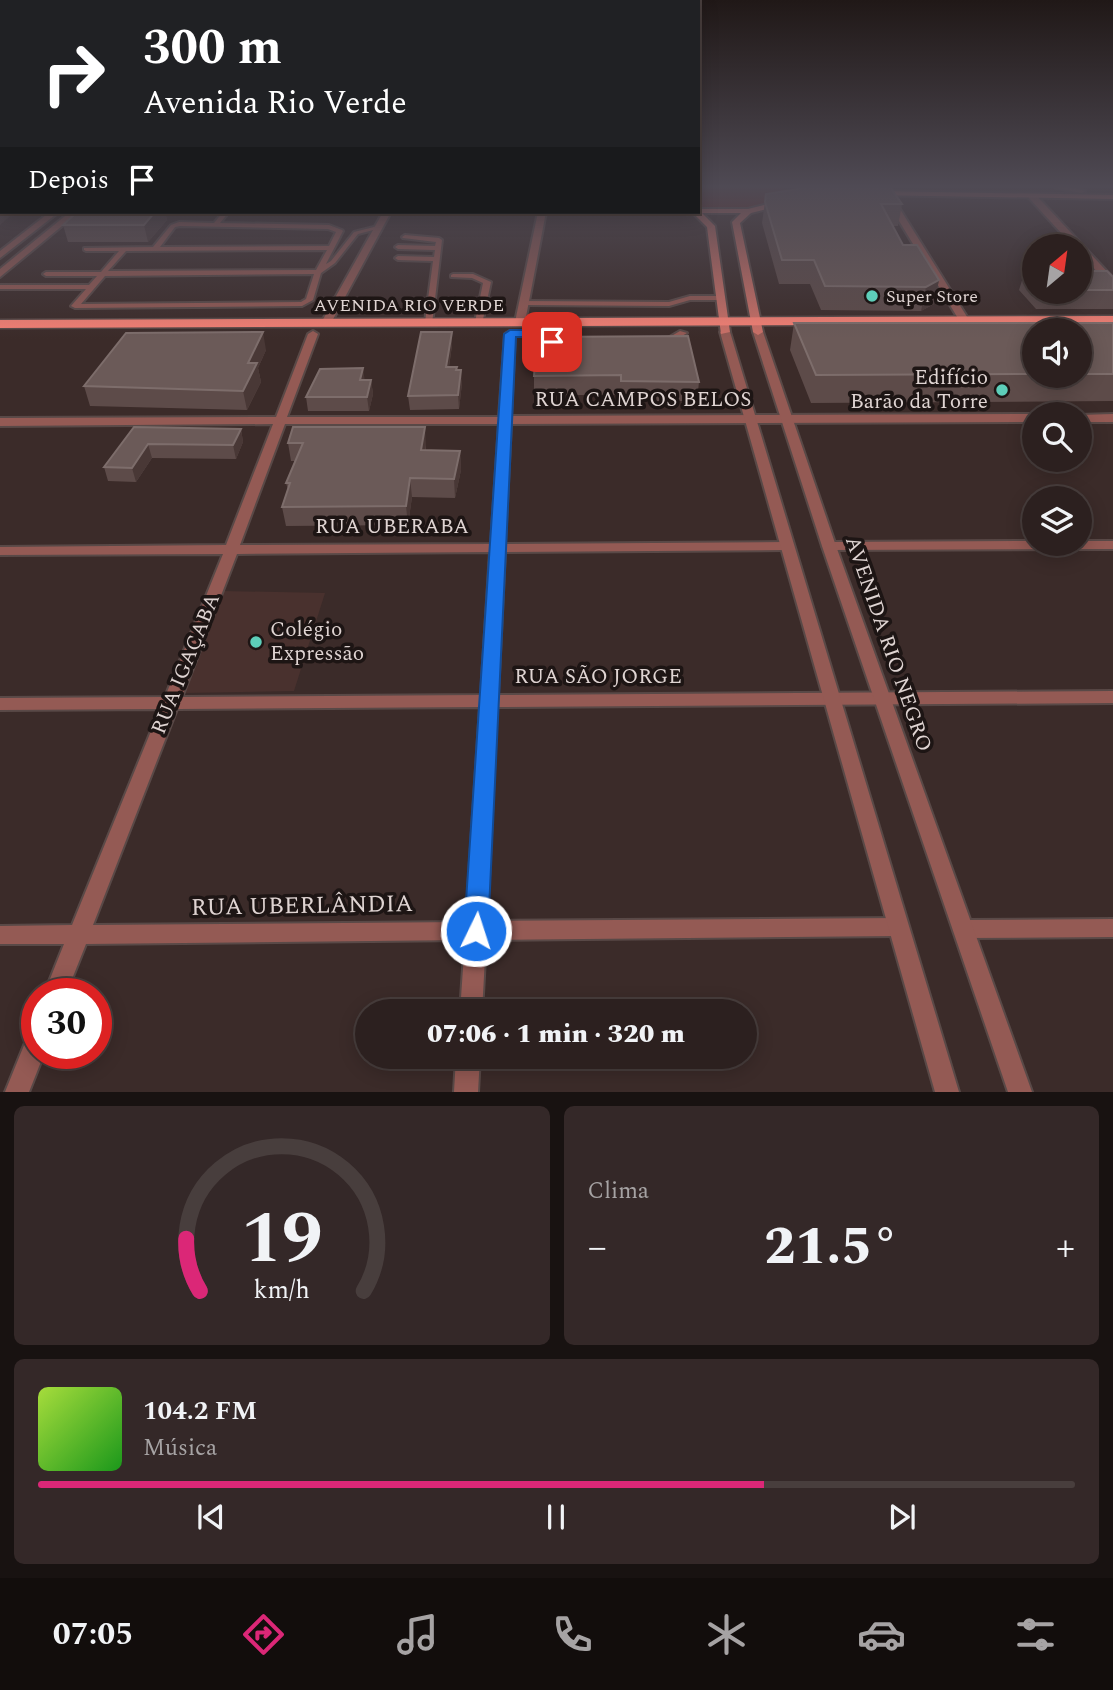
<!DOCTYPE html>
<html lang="pt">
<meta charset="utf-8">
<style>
body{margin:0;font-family:Spectral,serif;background:#342828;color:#f1f3f6;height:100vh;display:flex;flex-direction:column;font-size:26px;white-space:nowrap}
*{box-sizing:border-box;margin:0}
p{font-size:23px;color:#a6a3a4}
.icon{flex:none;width:38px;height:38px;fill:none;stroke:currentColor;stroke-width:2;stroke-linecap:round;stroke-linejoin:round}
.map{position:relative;height:1092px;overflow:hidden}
.side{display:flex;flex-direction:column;gap:14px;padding:14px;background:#181211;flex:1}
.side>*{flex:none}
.hud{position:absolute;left:0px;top:0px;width:700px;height:214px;box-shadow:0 4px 18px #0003,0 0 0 2px #483e3d;background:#202124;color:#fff;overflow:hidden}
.needle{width:46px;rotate:29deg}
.tools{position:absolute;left:1022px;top:234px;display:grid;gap:14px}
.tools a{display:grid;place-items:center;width:70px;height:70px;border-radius:50%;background:#2c201f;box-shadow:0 4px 18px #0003,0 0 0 2px #483e3d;font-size:35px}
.speed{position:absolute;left:21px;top:978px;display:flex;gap:14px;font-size:35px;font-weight:700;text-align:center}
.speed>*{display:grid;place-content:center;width:91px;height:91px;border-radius:50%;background:#2c201f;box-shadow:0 4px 18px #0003,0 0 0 2px #483e3d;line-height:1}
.speed .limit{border:10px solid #d22;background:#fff;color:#111}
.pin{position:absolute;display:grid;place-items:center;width:60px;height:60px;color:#fff;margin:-30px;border-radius:14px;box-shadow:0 4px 10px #0006}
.me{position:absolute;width:77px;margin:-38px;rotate:4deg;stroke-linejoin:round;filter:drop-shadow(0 0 5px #0008)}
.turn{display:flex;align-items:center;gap:24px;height:147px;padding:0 28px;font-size:32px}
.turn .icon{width:91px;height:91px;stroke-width:2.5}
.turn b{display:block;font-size:49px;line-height:60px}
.then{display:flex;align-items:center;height:66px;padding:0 28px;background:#0003;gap:14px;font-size:26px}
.big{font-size:52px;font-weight:800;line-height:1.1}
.side .widget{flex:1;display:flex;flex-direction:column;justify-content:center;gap:10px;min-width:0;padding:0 24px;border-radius:10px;background:#342828}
.side .dial{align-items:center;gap:0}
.dial svg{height:182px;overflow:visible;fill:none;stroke:#483e3d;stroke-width:7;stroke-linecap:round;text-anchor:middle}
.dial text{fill:#f1f3f6;stroke:none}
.song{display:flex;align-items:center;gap:21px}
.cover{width:84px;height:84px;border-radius:10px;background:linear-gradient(135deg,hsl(80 70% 55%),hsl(120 70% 35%))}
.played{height:7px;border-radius:4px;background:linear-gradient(90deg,#db2777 70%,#483e3d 70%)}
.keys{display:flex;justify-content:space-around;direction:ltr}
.heat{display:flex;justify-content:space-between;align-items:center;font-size:38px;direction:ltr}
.side .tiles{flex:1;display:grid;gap:14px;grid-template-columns:1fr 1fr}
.widget:last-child{grid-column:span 2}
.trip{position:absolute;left:355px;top:999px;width:402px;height:70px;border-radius:35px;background:#2c201f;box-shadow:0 4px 18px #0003,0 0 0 2px #483e3d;font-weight:800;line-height:70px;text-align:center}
.dock{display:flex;height:112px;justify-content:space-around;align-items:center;background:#120d0c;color:#a6a3a4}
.dock .icon{width:49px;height:49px}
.dock .on{color:#db2777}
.dock b{font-size:32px;color:#f1f3f6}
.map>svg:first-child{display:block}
</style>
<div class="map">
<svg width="1113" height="1092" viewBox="0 0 1113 1092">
<rect width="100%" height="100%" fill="#3b2b29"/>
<path fill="#49312e" d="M222 591 325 593 294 691 182 693Z"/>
<path fill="#63221e" d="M698 187H783L784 194C753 212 734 210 698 209Z"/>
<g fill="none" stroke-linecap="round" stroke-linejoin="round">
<defs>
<path id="service" d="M223 212H229L220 223 329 225 342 230 343 231 326 264 331 261 354 232 378 226 381 228 358 234 335 263 321 273 313 300 302 306 75 308 71 306 86 289H0V285H89L97 276H46L43 274 46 272H101L119 251H86L84 250V248L153 247 171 225 179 222 214 223ZM180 226 328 229 336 232 329 246 160 247 175 227ZM327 250 316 270 108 271 126 251ZM314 274 306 299 301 302 81 304 105 276Z
M405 235 439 238 442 240 432 324 425 322 433 261 398 260 395 258 398 256 434 257 435 250 398 249 395 247 398 245 435 246 436 242 403 238 402 237Z
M453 274H473L491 282 482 324 475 322 483 283 472 278 451 277V275Z
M690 296H720L724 298 720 300H690L669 306 524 305 520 303 524 301 669 302Z
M680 331 687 333 670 343H667L663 341Z"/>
<path id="minor" d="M1054 187H1069L1085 191 1081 193Z
M1029 194H1035L1113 278V287L1110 286 1080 253V247H1074L1029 198Z
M888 199 895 201 969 320 968 322 959 320 887 201Z
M383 212H391L331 323 322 325 321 323Z
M538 212H546L525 322 520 325 515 322Z
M313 331 318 334 287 417H499L505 334 510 331 515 334 511 416 1034 414 1035 415 1034 422 511 424 505 544 785 542 792 546 785 550 505 552 498 695 1113 691V703L497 707 487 921 898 918 905 920 908 927 905 934 898 936 486 940 482 1012H460L465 940 86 944 66 994H44L64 944H0V926L72 925 160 709 0 710V698L165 697 223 554 0 555V547L226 545 273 424 0 426V418L276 417 308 334ZM285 424H499L491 544 240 545ZM490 552 481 695 182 697 237 554ZM480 707 466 922 93 925 177 709Z
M1113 414V422H1080L1079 415Z
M1034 541V544H1080V541H1113V549L829 550 822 546 829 542Z
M1113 919V937L964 938 957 936 954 929 957 922 964 920Z
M37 1030V1054H44L29 1092H5L29 1033Z
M456 1057H480L478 1092H454Z"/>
<path id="tertiary" d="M50 212H59L0 258V251Z
M70 212H79L0 277V269Z
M725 329 730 332 959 1092H935L720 332Z
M758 329 763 332 836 546 1032 1092H1008L822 546 753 332Z"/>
<path id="secondary" d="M878 191 1113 195V199L875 195 874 193Z
M780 201H783V205L751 213 740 223 763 332 758 335 753 332 732 222 741 213H702L715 226 730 332 721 334 707 227 692 212H698V209H748Z"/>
<path id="primary" d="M1113 316V324L0 328V320Z"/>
</defs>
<use href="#service" stroke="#594947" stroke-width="4"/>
<use href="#minor" stroke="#594947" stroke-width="4"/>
<use href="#tertiary" stroke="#594947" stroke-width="4"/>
<use href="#secondary" stroke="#594947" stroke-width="4"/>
<use href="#primary" stroke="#594947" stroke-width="3"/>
<use href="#service" fill="#945a54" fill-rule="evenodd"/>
<use href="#minor" fill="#945a54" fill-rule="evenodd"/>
<use href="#tertiary" fill="#945a54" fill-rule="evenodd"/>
<use href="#secondary" fill="#cb7067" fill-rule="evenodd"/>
<use href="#primary" fill="#f68175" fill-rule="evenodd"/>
</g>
<path fill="#5d4b49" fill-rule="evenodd" d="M765 202 902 204 898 226H893L903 245 939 280 934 304 921 311 821 310 810 284H779L762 223Z
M77 212H165L167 220 148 242H68L63 225Z
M1025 271H1034V292H1080V271L1113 277V309H1036L1019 290Z
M794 323H1113V401L811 403 790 350ZM1034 331H1080V376H1034Z
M452 332V345L449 367 457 370 462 383 459 409 410 410 408 396Z
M537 337 699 382 697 401H621L620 395H534V376Z
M266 350 258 368 261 382 247 410 90 406 84 386Z
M371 380 373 394 369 411H308L306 397Z
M134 427 241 429 243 442 236 459 152 458 136 482 108 481 104 467Z
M288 443 426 445V451H460L461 470 455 498 412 497 408 525 286 526 282 507 288 490 286 483 295 461H291Z"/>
<path fill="#493836" d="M2 196V212H15L0 225V197Z
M155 212H165L167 220 148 242 144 225Z
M939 280 934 304 921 311 926 287Z
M263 332 266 350 258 368 261 382 247 410 243 391 248 363Z
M452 332V345L447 380 446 367Z
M363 368 365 382 360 380Z
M461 370 462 383 459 409 458 395Z
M371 380 373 394 369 411 367 397Z
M425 427 426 445 423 469 421 450Z
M241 429 243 442 236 459 233 445Z
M148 444 152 458 136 482 132 468Z
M460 451 461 470 455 498 454 479Z
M410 478 412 497 408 525 406 506Z"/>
<path fill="#6b5a58" stroke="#7d6d6b" stroke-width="2" d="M802 187H890L902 204H881L903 245H917L939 280 926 287 825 286 814 260H782L765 202 766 194 798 189Z
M77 212H155L144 225H63Z
M1025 271H1034V282Z
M1080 271H1107L1113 277V290H1080Z
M794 323H1113V374H1080V331H1034V374L816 375Z
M263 332 248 363H257L243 391 84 386 126 333Z
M421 332H452L446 367H457L456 370H461L458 395 408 396Z
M688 336 699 382 621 381V375L534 376 537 337Z
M363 368 360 380H371L367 397H306L320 369Z
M134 427 241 429 233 445 148 444 132 468 104 467Z
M293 427H425L421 450 460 451 454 479 410 478 406 506 282 507 290 483H286L303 443H288Z"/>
<linearGradient id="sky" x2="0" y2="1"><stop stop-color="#201817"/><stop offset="0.55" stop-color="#4f4a54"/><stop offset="1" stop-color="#4f4a54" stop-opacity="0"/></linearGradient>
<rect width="1113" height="339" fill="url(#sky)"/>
<path fill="#1a73e8" stroke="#114b97" stroke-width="2" d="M537 330 558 342 552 345 535 337H516L488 931 485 938 476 941 468 938 464 931 504 334 510 330Z"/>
<g fill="#5dceb9" stroke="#1d1514" stroke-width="2.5">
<circle cx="872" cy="296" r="7"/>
<circle cx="1002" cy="390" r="7"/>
<circle cx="256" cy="642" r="7"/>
</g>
<g text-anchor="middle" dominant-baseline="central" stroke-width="7" stroke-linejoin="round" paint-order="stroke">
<g font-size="18" fill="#dfd4d2" stroke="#1d1514" text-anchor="start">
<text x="886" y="296">Super Store</text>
</g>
<g font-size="18" fill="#dfd4d2" stroke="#1d1514">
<text x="409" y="305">AVENIDA RIO VERDE</text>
</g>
<g font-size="21" fill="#dfd4d2" stroke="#1d1514" text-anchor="end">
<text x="988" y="378">Edifício<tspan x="988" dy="24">Barão da Torre</tspan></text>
<text x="270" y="630" text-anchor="start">Colégio<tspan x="270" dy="24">Expressão</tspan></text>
</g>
<g font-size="21" fill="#dfd4d2" stroke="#1d1514">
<text x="643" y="400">RUA CAMPOS BELOS</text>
<text x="392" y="527">RUA UBERABA</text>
<text transform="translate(888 644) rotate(71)">AVENIDA RIO NEGRO</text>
<text transform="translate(186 664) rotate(-68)">RUA IGAÇABA</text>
<text x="598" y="677">RUA SÃO JORGE</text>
</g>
<g font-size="24" fill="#dfd4d2" stroke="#1d1514">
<text transform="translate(302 906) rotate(-1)">RUA UBERLÂNDIA</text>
</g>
</g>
</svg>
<div class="tools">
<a><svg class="needle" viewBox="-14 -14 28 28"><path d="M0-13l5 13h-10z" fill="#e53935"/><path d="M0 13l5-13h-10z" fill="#a6a3a4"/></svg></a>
<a><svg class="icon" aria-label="sound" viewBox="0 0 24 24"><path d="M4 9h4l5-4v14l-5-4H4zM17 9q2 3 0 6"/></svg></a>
<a><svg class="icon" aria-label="search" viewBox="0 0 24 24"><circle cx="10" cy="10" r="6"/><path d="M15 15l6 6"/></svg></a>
<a><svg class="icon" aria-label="layers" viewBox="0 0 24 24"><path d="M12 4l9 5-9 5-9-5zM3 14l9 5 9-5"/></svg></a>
</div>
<div class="speed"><div class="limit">30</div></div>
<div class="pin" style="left:552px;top:342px;background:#d93025"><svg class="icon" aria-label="arrive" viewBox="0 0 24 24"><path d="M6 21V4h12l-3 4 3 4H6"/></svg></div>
<svg class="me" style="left:476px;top:931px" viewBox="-20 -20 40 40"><circle r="17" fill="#1a73e8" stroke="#fff" stroke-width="3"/><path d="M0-11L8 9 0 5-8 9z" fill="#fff"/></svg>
<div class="trip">07:06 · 1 min · 320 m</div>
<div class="hud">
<div class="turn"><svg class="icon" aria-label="right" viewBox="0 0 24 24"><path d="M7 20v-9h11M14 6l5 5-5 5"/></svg><div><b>300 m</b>Avenida Rio Verde</div></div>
<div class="then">Depois<svg class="icon" aria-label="arrive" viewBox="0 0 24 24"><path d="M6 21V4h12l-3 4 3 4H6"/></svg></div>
</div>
</div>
<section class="side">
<div class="tiles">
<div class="widget dial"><svg viewBox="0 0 100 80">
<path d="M14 69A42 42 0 1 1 86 69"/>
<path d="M14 69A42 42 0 0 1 8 46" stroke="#db2777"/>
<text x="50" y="56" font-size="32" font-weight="700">19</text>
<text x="50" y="72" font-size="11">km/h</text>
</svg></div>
<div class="widget"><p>Clima</p>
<div class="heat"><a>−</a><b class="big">21.5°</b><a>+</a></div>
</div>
<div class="widget">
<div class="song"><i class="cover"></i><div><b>104.2 FM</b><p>Música</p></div></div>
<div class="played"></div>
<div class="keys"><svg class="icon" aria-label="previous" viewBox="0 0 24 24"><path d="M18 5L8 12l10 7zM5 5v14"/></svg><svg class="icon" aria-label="pause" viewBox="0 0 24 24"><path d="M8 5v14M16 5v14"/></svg><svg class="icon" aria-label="next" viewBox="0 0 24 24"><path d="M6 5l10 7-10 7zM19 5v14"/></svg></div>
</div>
</div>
</section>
<nav class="dock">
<b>07:05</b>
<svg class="icon on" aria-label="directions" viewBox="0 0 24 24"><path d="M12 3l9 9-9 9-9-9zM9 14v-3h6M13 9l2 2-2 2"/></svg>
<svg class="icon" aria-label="music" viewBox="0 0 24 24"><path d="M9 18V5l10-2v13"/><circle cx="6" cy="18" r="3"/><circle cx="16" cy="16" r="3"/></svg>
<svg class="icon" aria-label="phone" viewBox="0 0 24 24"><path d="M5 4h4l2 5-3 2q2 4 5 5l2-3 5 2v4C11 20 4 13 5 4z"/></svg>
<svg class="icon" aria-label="climate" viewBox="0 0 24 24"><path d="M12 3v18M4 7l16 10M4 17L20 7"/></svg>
<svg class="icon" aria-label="car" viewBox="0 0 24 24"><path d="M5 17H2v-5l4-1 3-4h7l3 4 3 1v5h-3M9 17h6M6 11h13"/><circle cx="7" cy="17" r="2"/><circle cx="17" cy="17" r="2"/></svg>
<svg class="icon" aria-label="filters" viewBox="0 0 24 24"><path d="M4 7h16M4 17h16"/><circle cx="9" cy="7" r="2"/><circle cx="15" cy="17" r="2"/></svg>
</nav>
